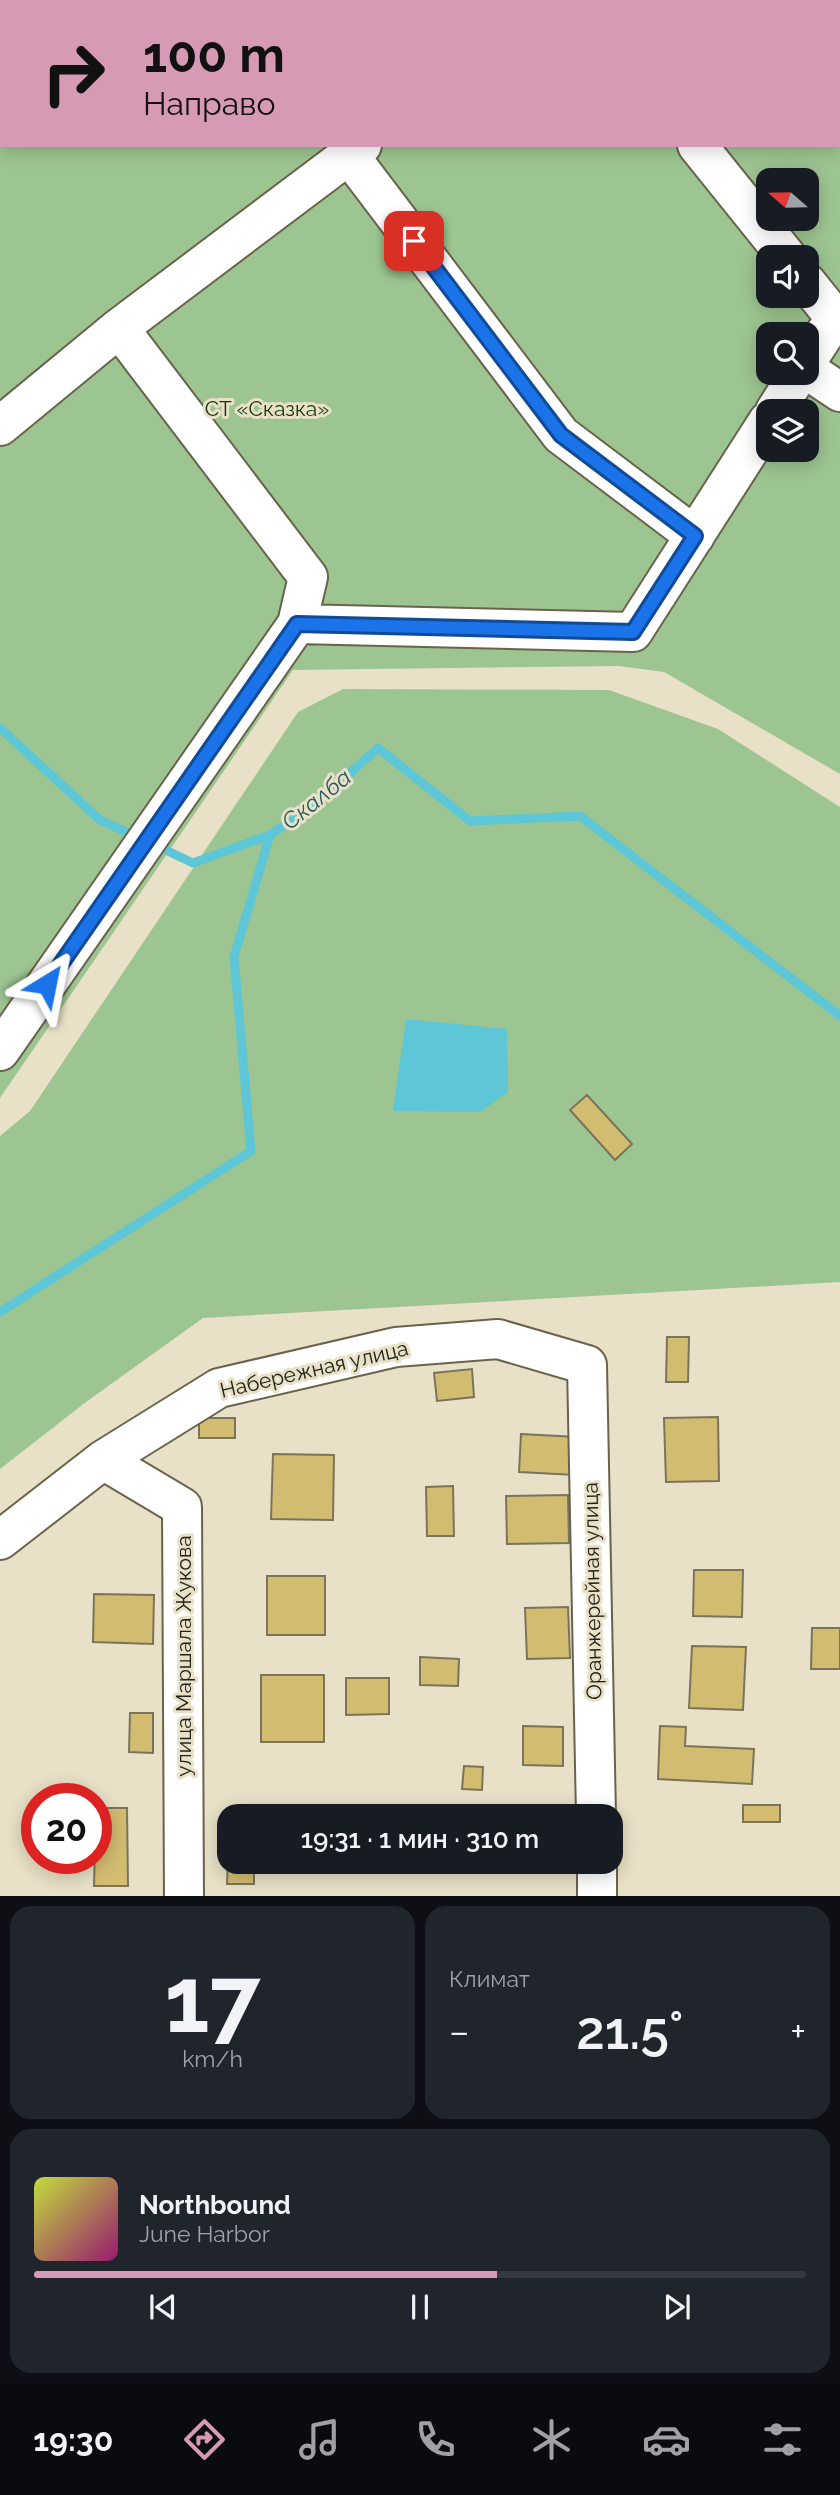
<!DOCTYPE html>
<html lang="ru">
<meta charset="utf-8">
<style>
body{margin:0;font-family:Raleway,sans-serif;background:#20242c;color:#f1f3f6;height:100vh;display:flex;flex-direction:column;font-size:26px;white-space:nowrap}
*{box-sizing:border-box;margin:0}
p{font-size:23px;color:#9ea1a6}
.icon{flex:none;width:38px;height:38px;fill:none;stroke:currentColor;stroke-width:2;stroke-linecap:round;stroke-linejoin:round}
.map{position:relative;height:1896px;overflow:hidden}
.panel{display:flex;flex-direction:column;gap:10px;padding:10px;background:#0d0f14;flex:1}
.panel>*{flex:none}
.top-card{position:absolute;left:0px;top:0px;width:840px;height:147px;box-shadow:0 4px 18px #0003;background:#d79ab5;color:#111;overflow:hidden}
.needle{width:46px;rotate:290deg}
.controls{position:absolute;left:756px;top:168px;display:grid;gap:14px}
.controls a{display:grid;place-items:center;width:63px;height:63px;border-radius:14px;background:#171b24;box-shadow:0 4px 18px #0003;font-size:35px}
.speed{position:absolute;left:21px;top:1783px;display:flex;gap:14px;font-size:35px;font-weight:700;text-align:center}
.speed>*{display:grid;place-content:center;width:91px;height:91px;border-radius:50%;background:#171b24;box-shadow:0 4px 18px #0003;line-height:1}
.speed .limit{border:10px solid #d22;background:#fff;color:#111}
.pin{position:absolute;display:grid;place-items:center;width:60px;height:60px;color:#fff;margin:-30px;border-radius:14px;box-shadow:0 4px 10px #0006}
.me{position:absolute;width:77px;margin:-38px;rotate:35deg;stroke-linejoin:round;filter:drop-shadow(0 0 5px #0008)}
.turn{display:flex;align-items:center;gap:24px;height:147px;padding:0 28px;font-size:32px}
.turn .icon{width:91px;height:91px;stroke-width:2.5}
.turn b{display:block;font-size:49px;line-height:60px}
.big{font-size:52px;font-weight:600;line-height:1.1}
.panel .card{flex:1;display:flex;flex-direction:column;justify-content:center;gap:10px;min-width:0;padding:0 24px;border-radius:21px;background:#20242c}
.panel .dial{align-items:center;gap:0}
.dial b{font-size:91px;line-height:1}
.song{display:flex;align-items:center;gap:21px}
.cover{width:84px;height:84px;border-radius:10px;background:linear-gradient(135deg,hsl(70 70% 55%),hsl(320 70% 35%))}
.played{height:7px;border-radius:4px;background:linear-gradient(90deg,#d79ab5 60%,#363941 60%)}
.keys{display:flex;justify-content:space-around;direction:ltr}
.heat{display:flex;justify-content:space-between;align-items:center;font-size:38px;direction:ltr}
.panel .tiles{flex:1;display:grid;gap:10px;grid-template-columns:1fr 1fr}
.card:last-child{grid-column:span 2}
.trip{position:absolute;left:217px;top:1804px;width:406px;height:70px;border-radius:21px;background:#171b24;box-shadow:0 4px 18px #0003;font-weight:600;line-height:70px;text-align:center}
.tab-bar{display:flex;height:112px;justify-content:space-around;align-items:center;background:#090b0e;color:#9ea1a6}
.tab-bar .icon{width:49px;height:49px}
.tab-bar .current{color:#d79ab5}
.tab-bar b{font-size:32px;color:#f1f3f6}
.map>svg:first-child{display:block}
</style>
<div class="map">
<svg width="840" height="1897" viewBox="0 0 840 1897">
<rect width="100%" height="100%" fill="#e8e1c7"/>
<path fill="#9dc591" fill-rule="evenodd" d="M0 0H840V774L664 672 619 666 293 670 0 1098ZM2 2H838V145H2ZM768 180H807V219H768ZM768 257H807V296H768ZM768 334H807V373H768ZM768 411H807V450H768Z
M343 689 609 690 718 729 840 807V1282L203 1318 86 1402 0 1469V1136L30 1111 298 712Z"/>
<path fill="#5dc6d7" d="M406 1019 507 1029 508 1092 480 1112 393 1111Z"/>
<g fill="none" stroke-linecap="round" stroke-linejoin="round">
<path stroke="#5dc6d7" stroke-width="9" d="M0 728 100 820 137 837
M153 844 193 863 270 835
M0 1312 251 1151 234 957 270 835 322 798 378 748 470 821 580 816 840 1016"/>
</g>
<path fill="#d2bc70" stroke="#7b745d" stroke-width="2" d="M587 1095 632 1144 615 1160 570 1110Z
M667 1337H689L688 1382H666Z
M472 1369 474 1397 437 1401 434 1373Z
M718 1417 719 1481 666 1482 664 1418Z
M199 1418H235V1438H199Z
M521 1434 577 1437 575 1475 519 1472Z
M273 1454 334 1455 333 1520 271 1519Z
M453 1486 454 1536H427L426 1487Z
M568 1495 569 1543 507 1544 506 1496Z
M694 1570H743L742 1617 693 1616Z
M267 1576H325V1635H267Z
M94 1594 154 1595 153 1644 93 1642Z
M568 1607 570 1658 527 1659 525 1608Z
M812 1628H840V1669H811Z
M692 1646 746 1647 743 1710 689 1708Z
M420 1657 459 1659 458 1686 420 1685Z
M261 1675H324V1742H261Z
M346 1678H389V1714L346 1715Z
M130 1713H153V1753L129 1752Z
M523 1726 563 1727V1766L523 1765Z
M660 1726 686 1727 685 1746 754 1749 752 1784 658 1779Z
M464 1766 483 1767 482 1790 462 1789Z
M743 1805H780V1822H743Z
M96 1808H127L128 1886H94Z
M230 1809H256V1816H230Z
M229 1831V1862H254V1884H227Z
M515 1862H555V1873L514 1872Z"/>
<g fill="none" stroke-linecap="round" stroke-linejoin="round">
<defs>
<path id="minor" d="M581 0 583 2
M76 2 79 0
M552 2 554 0
M0 56 2 54
M697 145 787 257
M349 155 561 435 695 536
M807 283 835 318 807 361
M807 370 840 392
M775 411 799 373
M0 426 119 328 362 145
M297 624 633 632 768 421
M0 1051 297 624 308 577 119 328
M103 1460 182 1507 184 1897
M0 1540 103 1460 219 1388 396 1347 498 1339 587 1365 596 1816
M597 1862V1897"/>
</defs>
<use href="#minor" stroke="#6a634c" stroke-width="42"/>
<use href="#minor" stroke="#fff" stroke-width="38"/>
</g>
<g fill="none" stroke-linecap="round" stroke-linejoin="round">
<defs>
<path id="route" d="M47 984 297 624 633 632 695 536 561 435 414 241"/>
</defs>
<use href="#route" stroke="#114b97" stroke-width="18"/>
<use href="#route" stroke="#1a73e8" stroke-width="12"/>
</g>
<g text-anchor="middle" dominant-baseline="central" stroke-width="6" stroke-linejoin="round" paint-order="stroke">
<g font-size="21" fill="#16350a" stroke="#e8e1c7">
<text x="267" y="408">СТ «Сказка»</text>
</g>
<g font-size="21" fill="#232017" stroke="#e8e1c7">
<text transform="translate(314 1369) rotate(-13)">Набережная улица</text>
<text transform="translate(592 1591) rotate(-91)">Оранжерейная улица</text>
<text transform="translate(183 1656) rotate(-90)">улица Маршала Жукова</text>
</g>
<g font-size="23" font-style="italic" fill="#2b5961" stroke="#e8e1c7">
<text transform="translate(316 799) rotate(-39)">Скалба</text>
</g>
</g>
</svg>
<div class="controls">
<a><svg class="needle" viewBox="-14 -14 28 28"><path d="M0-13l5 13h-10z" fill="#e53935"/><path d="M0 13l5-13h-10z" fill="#9ea1a6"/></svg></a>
<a><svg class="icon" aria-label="sound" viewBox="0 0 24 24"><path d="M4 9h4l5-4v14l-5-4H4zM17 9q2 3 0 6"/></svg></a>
<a><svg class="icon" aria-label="search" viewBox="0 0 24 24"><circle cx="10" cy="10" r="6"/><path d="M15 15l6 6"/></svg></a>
<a><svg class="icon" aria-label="layers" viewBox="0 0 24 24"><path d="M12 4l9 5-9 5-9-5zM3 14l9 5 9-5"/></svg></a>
</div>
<div class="speed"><div class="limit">20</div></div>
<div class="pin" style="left:414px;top:241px;background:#d93025"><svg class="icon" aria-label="arrive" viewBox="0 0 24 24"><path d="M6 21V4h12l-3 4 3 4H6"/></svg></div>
<svg class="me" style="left:47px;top:984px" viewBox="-20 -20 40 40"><path d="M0-17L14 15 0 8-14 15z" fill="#1a73e8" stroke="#fff" stroke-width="4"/></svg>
<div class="trip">19:31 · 1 мин · 310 m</div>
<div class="top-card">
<div class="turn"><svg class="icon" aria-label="right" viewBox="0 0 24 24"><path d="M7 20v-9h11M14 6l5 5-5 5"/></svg><div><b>100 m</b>Направо</div></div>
</div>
</div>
<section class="panel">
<div class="tiles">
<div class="card dial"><b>17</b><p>km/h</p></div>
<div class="card"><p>Климат</p>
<div class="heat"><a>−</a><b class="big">21.5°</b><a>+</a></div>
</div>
<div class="card">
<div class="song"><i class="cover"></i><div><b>Northbound</b><p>June Harbor</p></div></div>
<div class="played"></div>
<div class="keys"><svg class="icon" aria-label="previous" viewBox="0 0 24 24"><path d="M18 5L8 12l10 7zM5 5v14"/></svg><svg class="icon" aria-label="pause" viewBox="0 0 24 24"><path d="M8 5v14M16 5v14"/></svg><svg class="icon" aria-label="next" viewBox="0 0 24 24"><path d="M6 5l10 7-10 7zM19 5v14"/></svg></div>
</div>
</div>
</section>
<nav class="tab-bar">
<b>19:30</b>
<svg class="icon current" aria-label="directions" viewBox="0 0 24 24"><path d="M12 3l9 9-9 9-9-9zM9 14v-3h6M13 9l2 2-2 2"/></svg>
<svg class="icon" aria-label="music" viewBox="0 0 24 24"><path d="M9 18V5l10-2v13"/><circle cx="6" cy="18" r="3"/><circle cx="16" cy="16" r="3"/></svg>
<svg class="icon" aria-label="phone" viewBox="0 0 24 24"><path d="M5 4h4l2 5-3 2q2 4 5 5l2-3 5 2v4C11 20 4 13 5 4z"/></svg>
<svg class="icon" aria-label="climate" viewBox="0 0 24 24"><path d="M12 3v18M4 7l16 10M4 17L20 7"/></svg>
<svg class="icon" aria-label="car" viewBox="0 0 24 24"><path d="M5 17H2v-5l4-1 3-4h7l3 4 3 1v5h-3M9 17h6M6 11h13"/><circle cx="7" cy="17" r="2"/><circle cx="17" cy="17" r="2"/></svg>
<svg class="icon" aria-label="filters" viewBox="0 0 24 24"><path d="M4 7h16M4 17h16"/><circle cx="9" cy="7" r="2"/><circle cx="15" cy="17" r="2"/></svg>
</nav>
